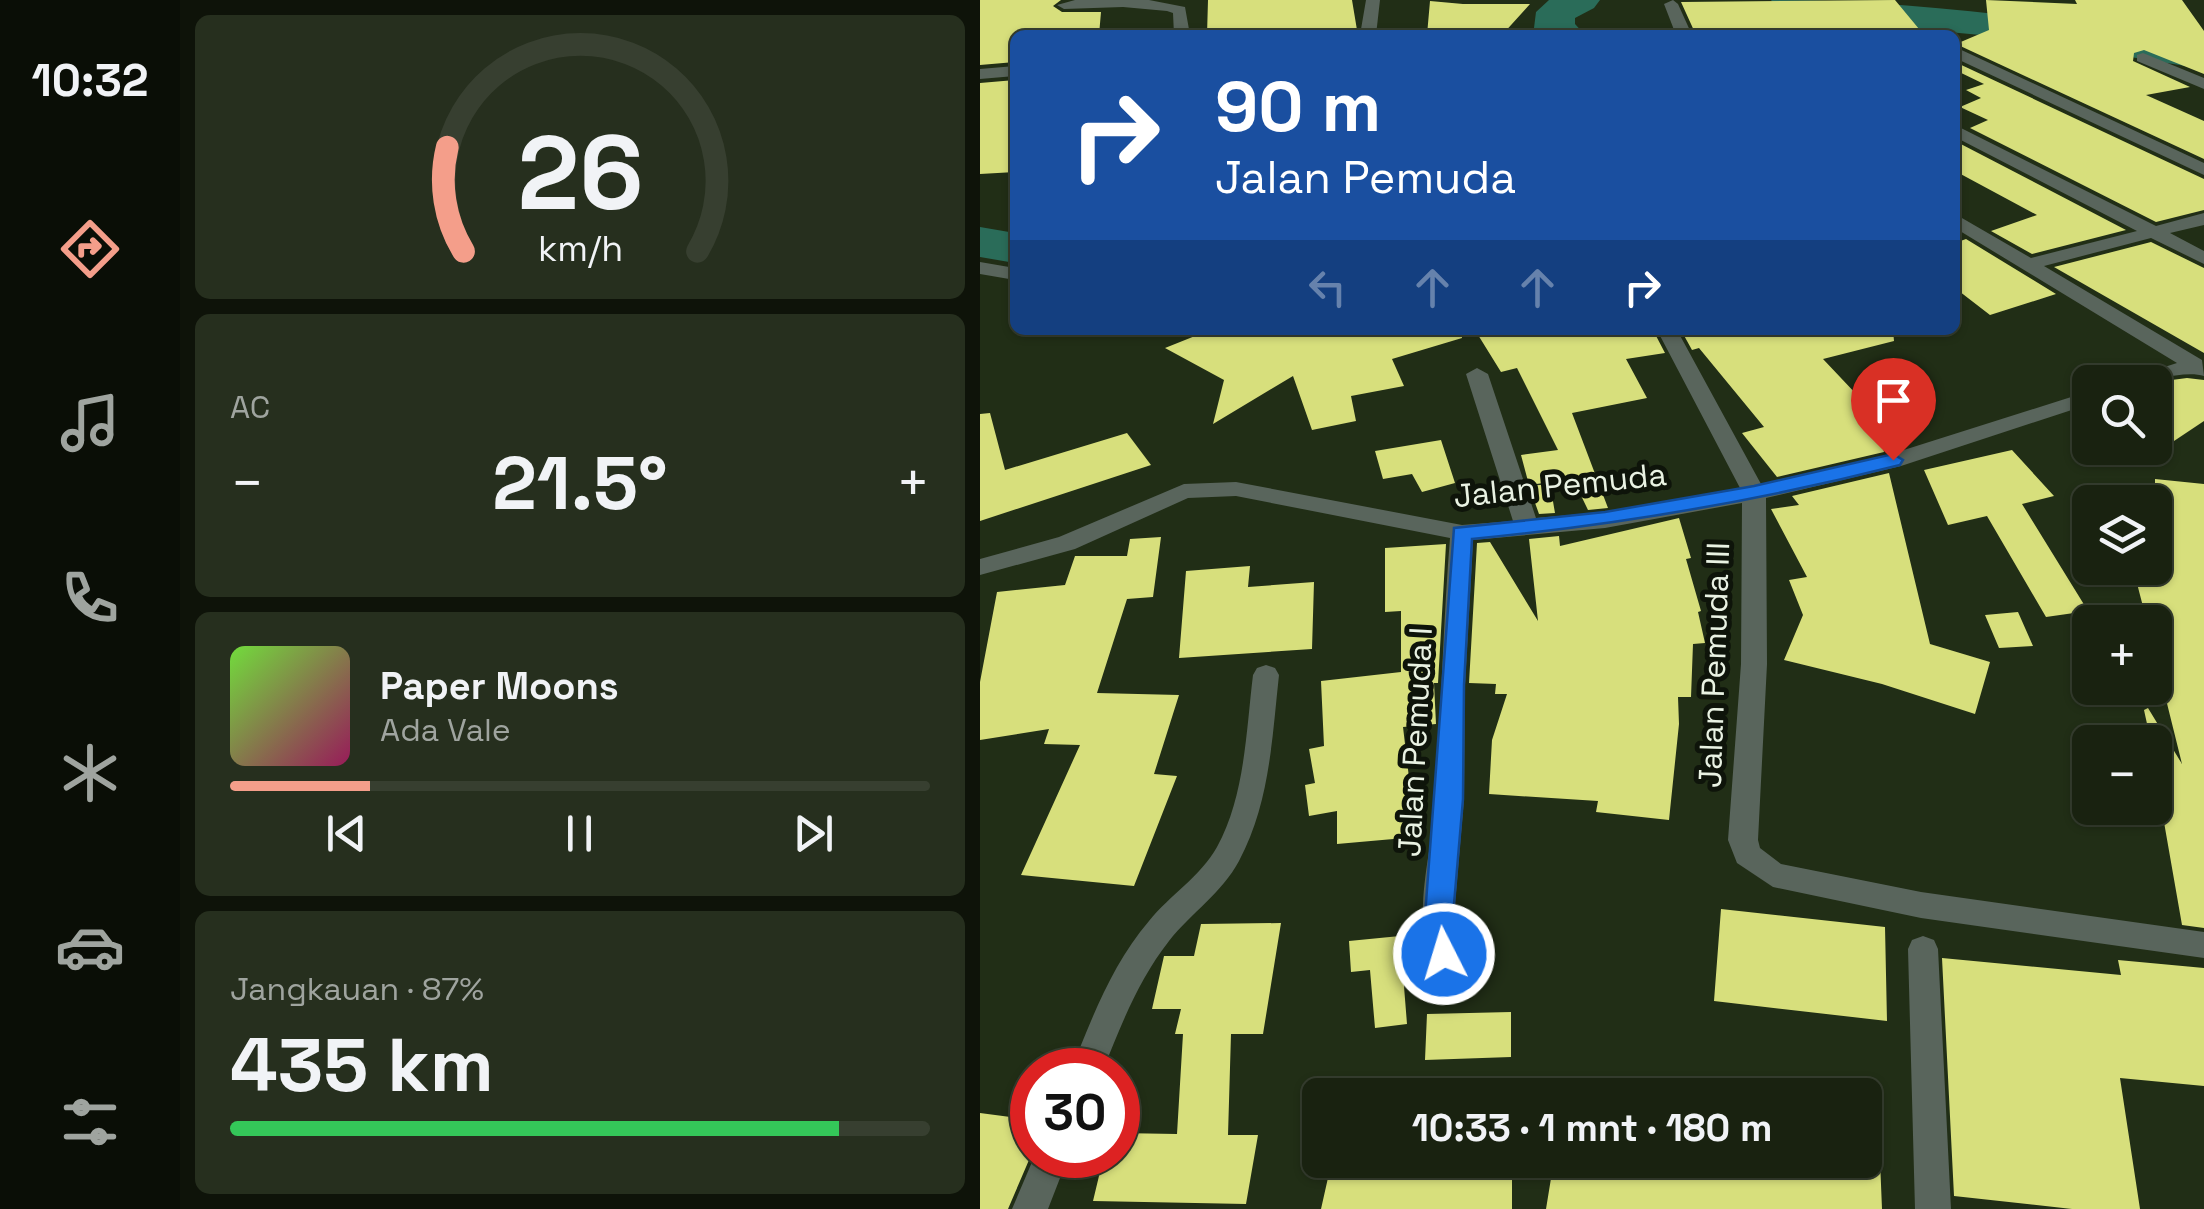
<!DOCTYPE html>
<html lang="id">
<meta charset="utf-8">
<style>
body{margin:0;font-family:"Space Grotesk",sans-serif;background:#262f1e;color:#f1f3f6;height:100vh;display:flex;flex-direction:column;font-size:38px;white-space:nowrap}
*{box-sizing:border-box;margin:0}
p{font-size:32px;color:#9fa49f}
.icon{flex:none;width:55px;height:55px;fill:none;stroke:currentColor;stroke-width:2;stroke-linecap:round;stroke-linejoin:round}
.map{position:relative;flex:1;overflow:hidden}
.panel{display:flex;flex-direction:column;gap:15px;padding:15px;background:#0e1309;width:800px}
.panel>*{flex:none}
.guide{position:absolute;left:30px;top:30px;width:950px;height:305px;border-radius:15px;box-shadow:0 2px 8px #0004,0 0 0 2px #373f30;background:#1a4fa0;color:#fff;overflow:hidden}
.fabs{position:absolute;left:1092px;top:365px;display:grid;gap:20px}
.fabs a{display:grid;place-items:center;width:100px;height:100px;border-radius:15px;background:#192210;box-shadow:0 2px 8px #0004,0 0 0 2px #373f30;font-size:50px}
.speed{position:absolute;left:30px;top:1048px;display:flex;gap:20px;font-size:50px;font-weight:700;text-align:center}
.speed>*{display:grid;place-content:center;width:130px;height:130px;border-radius:50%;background:#192210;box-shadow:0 2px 8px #0004,0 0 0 2px #373f30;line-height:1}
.speed .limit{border:15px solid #d22;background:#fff;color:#111}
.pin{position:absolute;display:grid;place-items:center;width:85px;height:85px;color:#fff;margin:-102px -42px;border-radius:50% 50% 50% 0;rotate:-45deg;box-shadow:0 0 10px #0007}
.pin .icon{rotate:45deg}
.me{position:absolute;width:110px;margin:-55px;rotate:355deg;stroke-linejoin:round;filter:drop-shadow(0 0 8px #0008)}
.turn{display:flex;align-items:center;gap:35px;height:210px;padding:0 40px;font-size:45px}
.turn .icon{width:130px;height:130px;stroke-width:2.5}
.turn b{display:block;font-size:70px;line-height:85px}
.lanes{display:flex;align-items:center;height:95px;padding:0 40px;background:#0003;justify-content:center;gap:50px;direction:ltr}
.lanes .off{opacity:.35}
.big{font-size:75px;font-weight:600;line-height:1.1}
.panel .tile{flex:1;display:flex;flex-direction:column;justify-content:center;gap:15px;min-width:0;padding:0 35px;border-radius:15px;background:#262f1e}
.panel .dial{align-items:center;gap:0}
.dial svg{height:260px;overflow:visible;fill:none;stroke:#373f30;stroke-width:7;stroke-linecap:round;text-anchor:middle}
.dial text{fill:#f1f3f6;stroke:none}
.song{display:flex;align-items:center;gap:30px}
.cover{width:120px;height:120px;border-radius:15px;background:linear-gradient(135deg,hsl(100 70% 55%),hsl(330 70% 35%))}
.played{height:10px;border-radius:5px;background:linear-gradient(90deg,#f49e8a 20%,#373f30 20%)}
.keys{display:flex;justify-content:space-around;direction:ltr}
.heat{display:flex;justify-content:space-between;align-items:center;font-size:55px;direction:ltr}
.charge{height:15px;border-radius:8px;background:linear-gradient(90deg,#34c759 87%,#373f30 0)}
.trip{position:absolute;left:322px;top:1078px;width:580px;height:100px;border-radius:15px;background:#192210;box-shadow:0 2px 8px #0004,0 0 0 2px #373f30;font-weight:600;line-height:100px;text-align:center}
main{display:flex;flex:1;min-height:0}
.dock{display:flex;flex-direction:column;width:180px;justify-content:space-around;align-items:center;background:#0a0e06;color:#9fa49f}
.dock .icon{width:70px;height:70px}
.dock .on{color:#f49e8a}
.dock b{font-size:45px;color:#f1f3f6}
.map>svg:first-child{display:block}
</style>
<main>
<nav class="dock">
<b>10:32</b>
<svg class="icon on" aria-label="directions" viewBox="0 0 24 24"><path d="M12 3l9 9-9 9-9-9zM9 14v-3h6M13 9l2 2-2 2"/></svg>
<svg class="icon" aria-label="music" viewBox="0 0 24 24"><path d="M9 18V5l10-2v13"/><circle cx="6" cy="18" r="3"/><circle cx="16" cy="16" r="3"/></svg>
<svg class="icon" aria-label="phone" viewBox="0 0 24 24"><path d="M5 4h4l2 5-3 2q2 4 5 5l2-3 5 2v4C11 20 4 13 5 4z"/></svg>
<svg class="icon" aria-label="climate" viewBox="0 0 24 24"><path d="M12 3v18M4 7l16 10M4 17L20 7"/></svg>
<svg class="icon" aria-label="car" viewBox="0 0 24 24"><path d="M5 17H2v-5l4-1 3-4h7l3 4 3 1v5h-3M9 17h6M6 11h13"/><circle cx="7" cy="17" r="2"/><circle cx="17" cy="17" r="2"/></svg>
<svg class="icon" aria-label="filters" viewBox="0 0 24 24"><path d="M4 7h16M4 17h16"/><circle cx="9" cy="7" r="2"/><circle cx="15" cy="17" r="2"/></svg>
</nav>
<section class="panel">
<div class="tile dial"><svg viewBox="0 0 100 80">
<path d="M14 69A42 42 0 1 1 86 69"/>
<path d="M14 69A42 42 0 0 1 9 37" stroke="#f49e8a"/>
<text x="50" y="56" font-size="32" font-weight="700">26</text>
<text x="50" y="72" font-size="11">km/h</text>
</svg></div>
<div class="tile"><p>AC</p>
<div class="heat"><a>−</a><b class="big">21.5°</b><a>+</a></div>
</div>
<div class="tile">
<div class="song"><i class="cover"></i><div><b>Paper Moons</b><p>Ada Vale</p></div></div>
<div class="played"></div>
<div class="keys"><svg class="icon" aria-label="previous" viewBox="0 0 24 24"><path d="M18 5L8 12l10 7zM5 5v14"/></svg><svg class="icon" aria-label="pause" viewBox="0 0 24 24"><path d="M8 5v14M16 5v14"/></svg><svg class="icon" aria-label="next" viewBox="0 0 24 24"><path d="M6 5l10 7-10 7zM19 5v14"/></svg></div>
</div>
<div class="tile"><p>Jangkauan · 87%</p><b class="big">435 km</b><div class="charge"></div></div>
</section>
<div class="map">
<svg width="1224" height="1209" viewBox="0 0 1224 1209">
<rect width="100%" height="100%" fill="#212e16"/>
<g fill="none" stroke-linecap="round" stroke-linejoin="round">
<path fill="#2a6c59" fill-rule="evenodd" d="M569 0H620L614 8 595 18V24L605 35H558L554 28 556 12Z
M791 0C938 0 1080 21 1224 43V69L1033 38 882 24 797 8Z
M0 227 35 233V263L0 257Z"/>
</g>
<path fill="#d7df7c" d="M0 0H81L73 6 82 12H121L119 35H35V62L0 65Z
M228 0H372L377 30 358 31V35H227Z
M915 0 944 35H716L701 2Z
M1006 0 1097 4 1095 0H1202L1224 31V74L1164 50 1154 53 1153 61 1210 87 1166 95 1224 121V159L976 44 1009 30Z
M450 1 483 4H550L522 35H447Z
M975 62 1224 179V210L1176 222 990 128 1008 120 980 107 1001 98 986 90 1004 84 975 70Z
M35 80V172L0 174V83Z
M975 141 1146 230 1052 254 1011 231 1057 215 975 171Z
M986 239 1076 294 1010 315 975 288V243Z
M1171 242 1224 268V353L1074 267Z
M230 330H481L482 338 412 359 424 386 371 396 376 421 332 430 313 376 233 424 244 380 185 348Z
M495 330H673L685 353 646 359 667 398 592 413 628 508 608 510 593 479 549 485 541 455 578 450 537 368 521 372Z
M701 330H763L766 334 781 330H913L914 341 843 359 896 415 904 452 797 477 762 433 784 427 719 348 712 350Z
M1207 378 1224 380V421L1194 441 1175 431V387L1184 381Z
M10 413 25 470 147 433 171 465 0 521V414Z
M461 440 475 483 442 492 432 474 403 479 395 451Z
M1032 450 1074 496 1042 504 1108 611 1066 617 1007 516 968 525 944 470Z
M909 473 950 644 1010 662 995 714 902 684 804 660 823 615 809 580 827 577 791 509 819 505 812 496Z
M1175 479 1224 484V928L1202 925 1181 805H1184L1175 742H1171L1164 710 1168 708 1202 764 1175 655V622H1167L1153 568H1175Z
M570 484 575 513 559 514 549 486Z
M699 518 711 558 706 559 721 611 718 612 725 643 713 644 711 697H698L699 724 689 820 616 812 618 801 509 794 512 740 527 694H515L516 684 489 683 497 543 510 542 558 621 549 539 579 536 580 546Z
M181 537 173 597 147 599 117 693 199 695 174 774 197 776 154 886 41 875 100 745 64 744 69 729 0 740V682L17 592 85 585 95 556H147L150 539Z
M466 544 458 683H454L456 724 423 727 436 837 357 844V811L329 816 325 785 335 783 329 749 344 746 341 681 421 672V611L405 612V548Z
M270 566 268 587 334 582 332 649 199 658 206 571Z
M1038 612 1053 646 1019 648 1005 615Z
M741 909 905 927 907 1021 734 1001Z
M301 923 283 1034H251L248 1135H278L266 1204 113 1201 124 1155H138V1133L197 1134 203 1034H195L201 1009H172L184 956H214L221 924Z
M420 936 427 1024 395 1028 390 970 371 972 369 941Z
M962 958 1141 975 1138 960 1224 968V1086L1140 1078 1160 1209H1092L974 1196Z
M531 1012V1057L445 1060 447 1014Z
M0 1113 52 1120V1153L28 1209H0Z
M352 1160H532V1209H341Z
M574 1160H900L902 1209H566Z"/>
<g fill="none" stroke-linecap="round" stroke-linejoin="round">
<path fill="#59655c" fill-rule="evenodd" d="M95 0H169L205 7 210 35H194L193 13 187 11 143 7 84 9 77 5Z
M386 0H400L396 35H380Z
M693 0 698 4 712 35H696L684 4Z
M975 47 1224 163V175L975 58Z
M1163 53 1224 78V89L1157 61V55Z
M35 66V76L0 79V69Z
M975 125 1176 226 1224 213V225L1190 233 1224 251V264L1171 238 1064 266 1222 360 1224 376C1204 370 1172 382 1147 382L1150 378 1197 363 975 228V214L1051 258 1157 231 975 137Z
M0 262 35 268V280L0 274Z
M677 330H697L781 484 908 455 1110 391V404L921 466 786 498 787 664 778 840 780 848 801 864 941 892 1224 932V958L941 918 793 887 757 863 748 840 761 664 762 503 625 528 493 540 485 685 484 799 474 916 480 955 475 964 464 968 453 964C430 917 453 849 456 798 461 712 463 625 470 538L256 496 208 498 95 549 0 575V559L79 537 204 484 256 482 482 525 533 521 486 374 497 368 508 374 556 518 625 512 760 488Z
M286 665 295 668 299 675C292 738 290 803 259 861 242 893 211 913 189 941 159 979 141 1025 123 1070H91C112 1018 132 964 169 921 190 895 220 877 237 847 265 796 266 732 273 675L277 668Z
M943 936 954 940 958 949 971 1209H935L928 949 932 940Z
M55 1155H89L68 1209H32Z"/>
</g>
<path fill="#1a73e8" stroke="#114b97" stroke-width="2.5" d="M913 454 923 460 920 465C779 501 637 525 492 539L484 685 483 799 473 916 478 954 474 963 464 967 454 963 445 916 474 528 625 512 774 486Z"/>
<g text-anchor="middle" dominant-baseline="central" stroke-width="10" stroke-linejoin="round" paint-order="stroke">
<g font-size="32" fill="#e9f2e3" stroke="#0e140a">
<text transform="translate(580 485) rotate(-6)">Jalan Pemuda</text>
<text transform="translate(734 665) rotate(-88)">Jalan Pemuda III</text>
<text transform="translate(435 742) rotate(-87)">Jalan Pemuda I</text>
</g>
</g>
</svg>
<div class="fabs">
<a><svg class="icon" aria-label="search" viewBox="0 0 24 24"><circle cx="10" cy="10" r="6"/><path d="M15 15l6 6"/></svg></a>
<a><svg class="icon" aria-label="layers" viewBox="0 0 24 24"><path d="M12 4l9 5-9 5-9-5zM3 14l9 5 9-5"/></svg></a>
<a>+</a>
<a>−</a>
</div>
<div class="speed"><div class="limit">30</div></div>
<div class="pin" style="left:913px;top:460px;background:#d93025"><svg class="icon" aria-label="arrive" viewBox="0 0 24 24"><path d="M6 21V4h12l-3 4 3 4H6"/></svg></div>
<svg class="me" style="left:464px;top:954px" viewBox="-20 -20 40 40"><circle r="17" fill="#1a73e8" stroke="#fff" stroke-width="3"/><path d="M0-11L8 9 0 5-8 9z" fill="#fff"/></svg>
<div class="trip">10:33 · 1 mnt · 180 m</div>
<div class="guide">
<div class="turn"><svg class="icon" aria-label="right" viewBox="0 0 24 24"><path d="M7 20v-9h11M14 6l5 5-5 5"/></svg><div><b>90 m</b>Jalan Pemuda</div></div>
<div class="lanes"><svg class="icon off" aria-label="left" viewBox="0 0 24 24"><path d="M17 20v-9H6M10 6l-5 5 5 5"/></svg><svg class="icon off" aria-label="ahead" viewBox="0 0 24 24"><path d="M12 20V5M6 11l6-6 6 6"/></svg><svg class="icon off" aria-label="ahead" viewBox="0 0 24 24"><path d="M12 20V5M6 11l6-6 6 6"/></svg><svg class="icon" aria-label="right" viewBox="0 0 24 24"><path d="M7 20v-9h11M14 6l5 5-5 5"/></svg></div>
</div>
</div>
</main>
